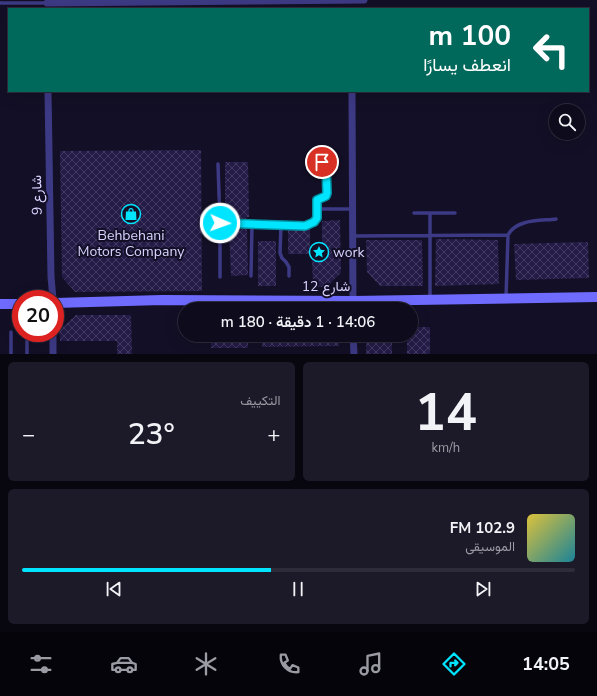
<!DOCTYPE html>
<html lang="ar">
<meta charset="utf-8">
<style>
body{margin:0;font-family:"Nunito Sans",Vazirmatn,sans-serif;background:#1c1929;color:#f1f3f6;direction:rtl;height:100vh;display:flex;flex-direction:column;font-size:15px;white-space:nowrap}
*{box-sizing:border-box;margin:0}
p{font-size:13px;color:#9b9ba3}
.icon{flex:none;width:22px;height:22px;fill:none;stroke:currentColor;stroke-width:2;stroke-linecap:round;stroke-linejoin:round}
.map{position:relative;height:354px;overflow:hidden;direction:ltr}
.sheet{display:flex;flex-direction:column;gap:8px;padding:8px;background:#08060f;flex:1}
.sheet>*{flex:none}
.guide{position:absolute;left:8px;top:8px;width:581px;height:84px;border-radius:0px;box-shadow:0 4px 16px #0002,0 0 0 1px #2e2b3b;direction:rtl;background:#00695c;color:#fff;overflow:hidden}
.tools{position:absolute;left:549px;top:104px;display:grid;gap:8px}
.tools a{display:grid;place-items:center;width:36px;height:36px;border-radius:50%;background:#0e0b1c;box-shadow:0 4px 16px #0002,0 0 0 1px #2e2b3b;font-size:20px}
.speed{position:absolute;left:12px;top:290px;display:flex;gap:8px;font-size:20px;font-weight:700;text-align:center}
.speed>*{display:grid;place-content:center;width:52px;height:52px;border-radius:50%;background:#0e0b1c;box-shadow:0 4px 16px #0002,0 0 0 1px #2e2b3b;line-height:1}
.speed .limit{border:6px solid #d22;background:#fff;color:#111}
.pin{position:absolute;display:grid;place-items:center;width:34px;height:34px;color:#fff;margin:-17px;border:2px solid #fff;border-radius:50%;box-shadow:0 1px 4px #0007}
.me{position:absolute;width:44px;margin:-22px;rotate:92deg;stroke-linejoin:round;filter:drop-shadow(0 0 3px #0008)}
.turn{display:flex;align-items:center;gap:14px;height:84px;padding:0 12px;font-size:18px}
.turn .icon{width:52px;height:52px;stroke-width:2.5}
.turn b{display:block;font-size:28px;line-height:34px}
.big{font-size:30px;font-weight:600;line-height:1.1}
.sheet .card{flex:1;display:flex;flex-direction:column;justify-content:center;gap:6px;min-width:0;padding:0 14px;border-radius:6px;background:#1c1929}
.sheet .dial{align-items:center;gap:0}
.dial b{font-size:52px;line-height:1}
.song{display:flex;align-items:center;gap:12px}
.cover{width:48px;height:48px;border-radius:6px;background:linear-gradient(135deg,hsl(50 70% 55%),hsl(190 70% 35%))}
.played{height:4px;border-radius:2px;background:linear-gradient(90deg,#00e5ff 45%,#2e2b3b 45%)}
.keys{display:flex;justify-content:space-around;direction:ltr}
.heat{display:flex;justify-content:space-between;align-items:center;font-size:22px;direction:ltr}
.sheet .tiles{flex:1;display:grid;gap:8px;grid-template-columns:1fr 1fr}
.card:last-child{grid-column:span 2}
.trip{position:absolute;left:178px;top:302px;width:240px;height:40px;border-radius:20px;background:#0e0b1c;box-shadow:0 4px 16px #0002,0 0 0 1px #2e2b3b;font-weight:600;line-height:40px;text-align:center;direction:rtl}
.menu{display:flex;height:64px;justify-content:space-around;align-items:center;background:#06040b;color:#9b9ba3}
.menu .icon{width:28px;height:28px}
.menu .selected{color:#00e5ff}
.menu b{font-size:18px;color:#f1f3f6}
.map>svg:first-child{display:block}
</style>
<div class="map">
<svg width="597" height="354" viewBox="0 0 597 354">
<defs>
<pattern id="building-cross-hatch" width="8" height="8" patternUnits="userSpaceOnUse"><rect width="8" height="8" fill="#241b47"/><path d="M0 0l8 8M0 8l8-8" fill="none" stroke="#433b63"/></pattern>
</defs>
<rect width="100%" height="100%" fill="#130f26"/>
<path fill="url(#building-cross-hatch)" d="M201 150 202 291 75 292 62 277 60 151Z
M225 162H248L249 217H246V221L229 220V217H225Z
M340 220 341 273 326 287H313L312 259H322V221Z
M229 227H247L248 275 231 276Z
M310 228V254H288V229H305Z
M436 239 498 240 499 284 435 286Z
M366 240H422L423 286H380L367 272Z
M258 241H276V286H258Z
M588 242 589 278 516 280 514 244Z
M76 315H131L132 354H117V341H60L59 330Z
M411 327H430V354H407V335H411Z
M211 335H248V348H211Z
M262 335H339V346L262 347Z
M366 335H392V354H366Z"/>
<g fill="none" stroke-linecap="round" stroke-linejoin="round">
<path stroke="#3d3a85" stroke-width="3.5" d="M0 3H47
M218 164 220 223V277
M317 209H352
M414 213H455
M430 214V299
M220 223 305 226C321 222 316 213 317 200L326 196 327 193 326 168V166L322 162H312
M281 225 280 253 282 258 286 262 289 267V276
M353 236 508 235
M251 276 252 224
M506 298 508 235C516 219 540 221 556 219
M11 332V354
M27 354V333"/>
<path stroke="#3d3a85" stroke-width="7" d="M47 3 364 0
M48 91 51 277 53 299
M352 91 353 309
M53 333V354
M353 335 354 354"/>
<path stroke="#6f6bff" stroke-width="10" d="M55 303 162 300 353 301 597 297
M0 304H21"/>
</g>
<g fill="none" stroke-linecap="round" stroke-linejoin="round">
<defs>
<path id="route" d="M220 223 305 226 314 222 317 218V200L326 196 327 193 326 166 322 162"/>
</defs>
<use href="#route" stroke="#0095a6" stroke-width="10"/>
<use href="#route" stroke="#00e5ff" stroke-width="7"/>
</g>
<defs>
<symbol id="shop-ring" viewBox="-11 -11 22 22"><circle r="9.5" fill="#130f26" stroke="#00e5ff" stroke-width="1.5"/><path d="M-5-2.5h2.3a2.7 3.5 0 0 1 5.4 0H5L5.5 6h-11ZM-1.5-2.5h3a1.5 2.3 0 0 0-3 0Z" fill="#00e5ff"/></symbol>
<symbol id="sight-ring" viewBox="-11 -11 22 22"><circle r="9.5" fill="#130f26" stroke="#00e5ff" stroke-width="1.5"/><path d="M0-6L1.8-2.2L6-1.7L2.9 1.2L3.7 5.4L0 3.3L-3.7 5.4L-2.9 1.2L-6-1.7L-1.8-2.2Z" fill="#00e5ff"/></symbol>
</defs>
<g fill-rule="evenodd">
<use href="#shop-ring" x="120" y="203" width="22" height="22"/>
<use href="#sight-ring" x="308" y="241" width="22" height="22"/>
</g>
<g text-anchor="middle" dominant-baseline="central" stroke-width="4" stroke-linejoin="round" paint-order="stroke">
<g font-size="14" fill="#d9d4ff" stroke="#130f26">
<text transform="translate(37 195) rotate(-91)">شارع 9</text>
<text x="326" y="286">شارع 12</text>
</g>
<g font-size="14" fill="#d9d4ff" stroke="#130f26">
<text x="131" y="235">Behbehani<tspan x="131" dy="16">Motors Company</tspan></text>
<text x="333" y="252" text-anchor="start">work</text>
</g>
</g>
</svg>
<div class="tools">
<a><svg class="icon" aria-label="search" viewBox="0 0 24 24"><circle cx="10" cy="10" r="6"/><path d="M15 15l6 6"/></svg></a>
</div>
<div class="speed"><div class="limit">20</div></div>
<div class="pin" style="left:322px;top:162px;background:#d93025"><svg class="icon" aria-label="arrive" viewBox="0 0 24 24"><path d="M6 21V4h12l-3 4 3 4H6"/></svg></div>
<svg class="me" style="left:220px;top:223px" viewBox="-20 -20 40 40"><circle r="17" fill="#00e5ff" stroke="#fff" stroke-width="3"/><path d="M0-11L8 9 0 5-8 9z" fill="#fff"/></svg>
<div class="trip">14:06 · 1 دقيقة · 180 m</div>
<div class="guide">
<div class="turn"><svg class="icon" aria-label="left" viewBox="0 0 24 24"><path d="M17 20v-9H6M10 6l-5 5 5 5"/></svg><div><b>100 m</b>انعطف يسارًا</div></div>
</div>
</div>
<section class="sheet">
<div class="tiles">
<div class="card dial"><b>14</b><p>km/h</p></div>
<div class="card"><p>التكييف</p>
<div class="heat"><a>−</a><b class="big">23°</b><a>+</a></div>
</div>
<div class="card">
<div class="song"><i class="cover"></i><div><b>102.9 FM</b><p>الموسيقى</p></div></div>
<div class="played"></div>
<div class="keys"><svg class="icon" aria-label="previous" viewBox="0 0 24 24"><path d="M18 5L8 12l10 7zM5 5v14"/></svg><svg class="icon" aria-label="pause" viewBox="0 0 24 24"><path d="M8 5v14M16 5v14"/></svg><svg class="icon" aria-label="next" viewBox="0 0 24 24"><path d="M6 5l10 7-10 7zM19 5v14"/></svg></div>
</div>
</div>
</section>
<nav class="menu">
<b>14:05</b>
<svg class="icon selected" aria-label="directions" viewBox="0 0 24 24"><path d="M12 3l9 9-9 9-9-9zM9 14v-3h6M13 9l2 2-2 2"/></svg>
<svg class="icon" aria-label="music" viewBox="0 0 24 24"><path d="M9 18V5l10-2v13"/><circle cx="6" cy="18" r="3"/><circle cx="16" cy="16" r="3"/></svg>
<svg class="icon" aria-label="phone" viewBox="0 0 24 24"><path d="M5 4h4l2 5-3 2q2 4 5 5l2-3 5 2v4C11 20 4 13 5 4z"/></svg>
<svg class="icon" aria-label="climate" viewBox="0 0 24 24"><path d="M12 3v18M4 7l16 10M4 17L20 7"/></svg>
<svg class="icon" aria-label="car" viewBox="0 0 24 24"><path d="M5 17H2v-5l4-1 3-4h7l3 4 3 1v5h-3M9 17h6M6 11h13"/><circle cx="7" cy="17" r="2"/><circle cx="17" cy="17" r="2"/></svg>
<svg class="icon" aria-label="filters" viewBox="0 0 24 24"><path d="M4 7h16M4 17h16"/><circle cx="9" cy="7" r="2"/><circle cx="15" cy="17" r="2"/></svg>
</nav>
